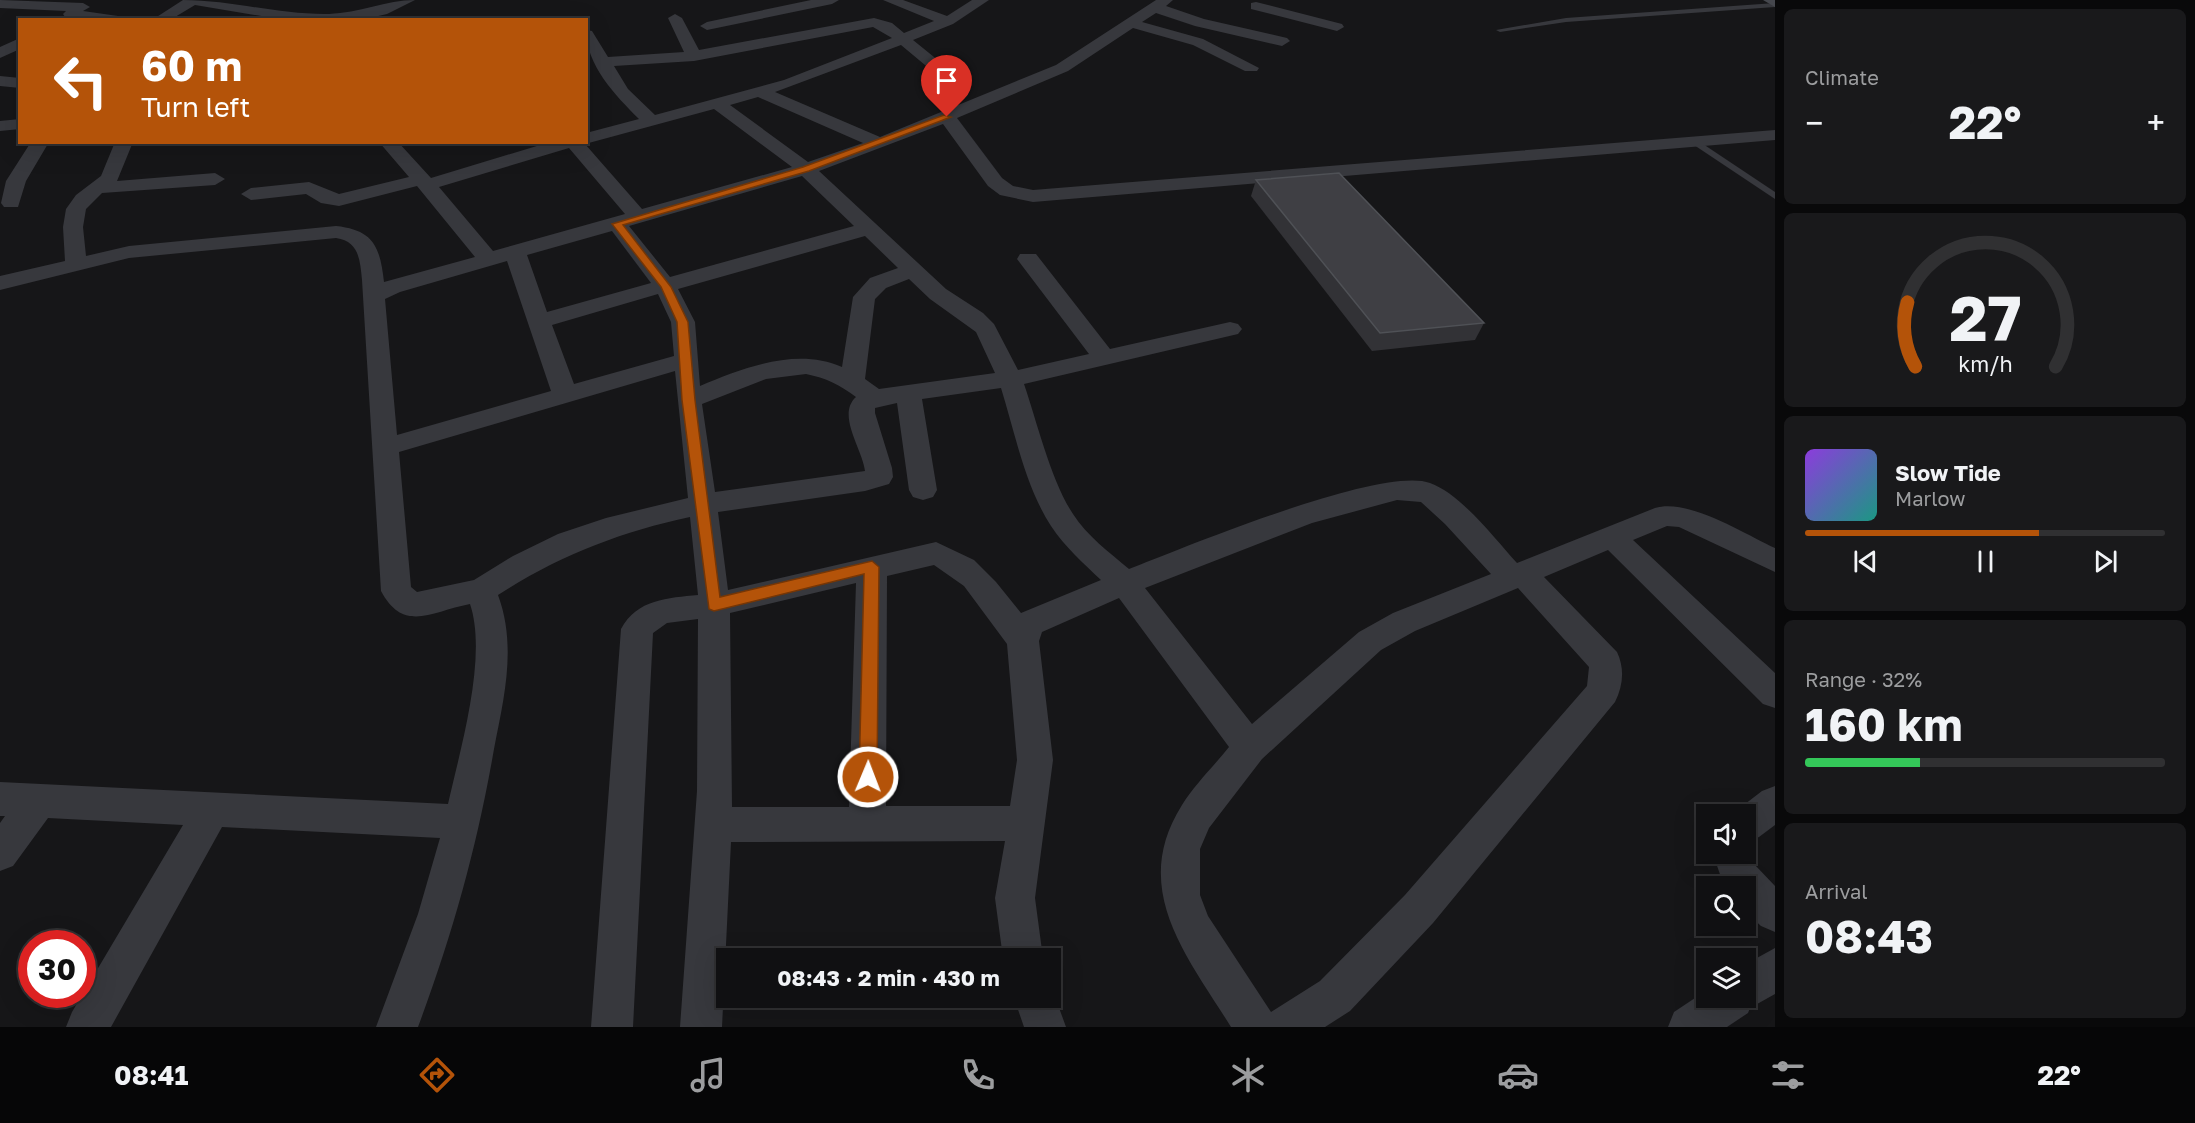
<!DOCTYPE html>
<meta charset="utf-8">
<style>
body{margin:0;font-family:"Golos Text",sans-serif;background:#19191b;color:#f1f3f6;height:100vh;display:flex;flex-direction:column;font-size:22px;white-space:nowrap}
*{box-sizing:border-box;margin:0}
p{font-size:20px;color:#9c9d9f}
.icon{flex:none;width:33px;height:33px;fill:none;stroke:currentColor;stroke-width:2;stroke-linecap:round;stroke-linejoin:round}
.map{position:relative;flex:1;overflow:hidden}
.side{display:flex;flex-direction:column;gap:9px;padding:9px;background:#09090a;width:420px}
.side>*{flex:none}
.guide{position:absolute;left:18px;top:18px;width:570px;height:126px;border-radius:0px;box-shadow:0 6px 24px #0002,0 0 0 2px #303032;background:#b45309;color:#fff;overflow:hidden}
.controls{position:absolute;left:1696px;top:804px;display:grid;gap:12px}
.controls a{display:grid;place-items:center;width:60px;height:60px;border-radius:0px;background:#101012;box-shadow:0 6px 24px #0002,0 0 0 2px #303032;font-size:30px}
.speed{position:absolute;left:18px;top:930px;display:flex;gap:12px;font-size:30px;font-weight:700;text-align:center}
.speed>*{display:grid;place-content:center;width:78px;height:78px;border-radius:50%;background:#101012;box-shadow:0 6px 24px #0002,0 0 0 2px #303032;line-height:1}
.speed .limit{border:9px solid #d22;background:#fff;color:#111}
.pin{position:absolute;display:grid;place-items:center;width:51px;height:51px;color:#fff;margin:-62px -26px;border-radius:50% 50% 50% 0;rotate:-45deg;box-shadow:0 0 6px #0007}
.pin .icon{rotate:45deg}
.me{position:absolute;width:66px;margin:-33px;rotate:1deg;stroke-linejoin:round;filter:drop-shadow(0 0 4px #0008)}
.turn{display:flex;align-items:center;gap:21px;height:126px;padding:0 24px;font-size:27px}
.turn .icon{width:78px;height:78px;stroke-width:2.5}
.turn b{display:block;font-size:42px;line-height:51px}
.big{font-size:45px;font-weight:700;line-height:1.1}
.side .widget{flex:1;display:flex;flex-direction:column;justify-content:center;gap:9px;min-width:0;padding:0 21px;border-radius:9px;background:#19191b}
.side .dial{align-items:center;gap:0}
.dial svg{height:156px;overflow:visible;fill:none;stroke:#303032;stroke-width:7;stroke-linecap:round;text-anchor:middle}
.dial text{fill:#f1f3f6;stroke:none}
.song{display:flex;align-items:center;gap:18px}
.cover{width:72px;height:72px;border-radius:9px;background:linear-gradient(135deg,hsl(270 70% 55%),hsl(170 70% 35%))}
.played{height:6px;border-radius:3px;background:linear-gradient(90deg,#b45309 65%,#303032 65%)}
.keys{display:flex;justify-content:space-around;direction:ltr}
.heat{display:flex;justify-content:space-between;align-items:center;font-size:33px;direction:ltr}
.charge{height:9px;border-radius:4px;background:linear-gradient(90deg,#34c759 32%,#303032 0)}
.trip{position:absolute;left:716px;top:948px;width:345px;height:60px;border-radius:0px;background:#101012;box-shadow:0 6px 24px #0002,0 0 0 2px #303032;font-weight:700;line-height:60px;text-align:center}
.dock{display:flex;height:96px;justify-content:space-around;align-items:center;background:#060607;color:#9c9d9f}
.dock .icon{width:42px;height:42px}
.dock .active{color:#b45309}
.dock b{font-size:27px;color:#f1f3f6}
main{display:flex;flex:1;min-height:0}
.map>svg:first-child{display:block}
</style>
<main>
<div class="map">
<svg width="1775" height="1027" viewBox="0 0 1775 1027">
<rect width="100%" height="100%" fill="#161618"/>
<g fill="none" stroke-linecap="round" stroke-linejoin="round">
<path fill="#37383d" fill-rule="evenodd" d="M1775 3V7L1566 22 1500 32 1496 30 1566 18Z
M1694 138 1775 192V199L1691 143 1690 141Z"/>
<path fill="#37383d" fill-rule="evenodd" d="M0 0 83 3 90 7 83 11 118 16 125 20 65 17 63 14 66 11 0 8Z
M183 0C232 0 280 15 329 14 359 13 386 0 415 0L387 14 361 20H285L195 5 170 20H152Z
M811 0H839L832 4 707 30 700 26 707 22Z
M883 0H903L947 16 972 0H989L953 24 913 40 955 74 957 77 955 80H943L901 45 775 92 880 137 1056 65 1156 0H1173L1166 6 1204 19 1287 38 1290 41 1282 46 1195 26 1156 13 1142 22 1203 39 1259 68 1257 71H1245L1193 45 1133 28 1068 71 957 118 1002 178 1013 186 1033 190 1775 130V140L1033 202 1000 195 988 186 943 124 819 171 946 289 983 313 994 324 1018 370 1089 354 1017 259 1020 254H1036L1110 349 1230 322 1238 324 1242 329 1238 334 1024 384C1037 422 1051 481 1073 514 1087 536 1109 552 1129 569 1183 548 1382 465 1430 483 1461 494 1495 539 1517 563L1655 508C1689 498 1744 534 1775 548V572L1679 527 1667 526 1633 540 1775 673V708L1763 704 1608 550 1544 577 1617 652C1625 669 1623 686 1615 702L1433 923 1350 1011 1325 1027H1231C1187 956 1129 889 1182 805 1195 784 1214 766 1229 747L1119 598 1042 632 1039 641 1053 760 1035 898 1043 958H1003L995 898 1005 841 731 842 722 1027H680L697 791 698 619 667 623 653 633 633 1027H591L621 629C637 599 668 598 698 595L690 517C620 532 558 556 498 595 517 646 504 698 494 749 477 847 453 933 418 1027H376L418 914 440 838 222 827 111 1027H66L72 1012 183 825 48 818 13 866 0 871V823L5 816H0V782L448 804C460 750 488 657 470 604 432 611 404 634 381 591L362 280C360 260 359 241 336 238L129 258 0 290V276L65 261 63 227 66 209 76 195 101 176 115 142H133L117 181 215 173 225 179 215 185 102 193 86 209 83 227 86 256 129 246 336 226C374 230 380 247 384 282L475 257 417 186 339 206 321 203 306 194 251 200 241 194 251 188 309 182 339 194 409 177 379 142H398L431 178 550 142H586V133L639 119C615 95 586 65 586 30L592 31 608 57 684 52 668 18 675 14 682 18 699 50 874 18 892 23 904 33 934 21ZM873 27 892 38 784 80 655 115 628 89 614 66 694 61ZM758 97 863 143 808 162 730 105ZM714 109 792 167 642 209 585 144ZM569 148 625 214 493 251 439 187ZM802 176 854 226 670 277 629 226ZM612 231 651 283 547 312 527 255ZM865 236 898 268 870 278 853 297 842 367C796 347 743 368 700 386L695 322 678 289ZM507 261 551 391 397 435 385 299 400 292ZM909 279 930 299 976 332 995 373 879 389 865 379 875 299 886 288ZM658 294 671 322 674 356 574 384 552 325ZM675 371 688 498 606 518 558 534 513 556 474 580 417 592 411 587 399 452ZM806 374C826 378 840 385 856 397 836 415 863 450 865 471L715 492 702 404 766 379ZM1001 388C1015 433 1025 486 1051 526 1065 547 1083 563 1101 580L1021 613 996 582 974 560 936 542 728 590 718 512 865 491 889 484 893 477 892 468 875 413V408L897 403 909 490 913 497 923 500 933 497 937 490 922 399ZM1397 500 1421 502 1445 524 1491 574 1393 613 1359 632 1252 724 1145 588 1312 523ZM934 565 964 586 1007 644 1017 760 1010 806H886L887 576ZM856 583 849 807H732L730 613ZM1518 588 1589 667 1587 686 1405 895 1320 981 1271 1012 1208 916 1200 895V849L1209 828 1262 759 1381 650 1415 631Z
M1256 2 1342 24 1344 27 1337 31 1251 9V3Z
M20 38V49L0 58V47Z
M0 76 20 78V88L0 86Z
M20 119V129L0 131V121Z
M31 142H49L26 181 18 207H4L1 203 6 181Z
M1775 786V825L1759 837 1746 842 1755 865 1775 886V932L1761 926 1746 912V886H1724L1713 854H1746V814H1732L1762 791Z
M1775 948V994L1750 1008 1748 1013 1727 1027H1668L1674 1012 1707 990V998H1746V964Z
M1050 983 1066 1027H1024L1014 998H1050Z"/>
<path fill="#45474d" fill-rule="evenodd" d="M1763 0H1775V7Z"/>
</g>
<path fill="#323236" d="M1256 180 1484 323 1475 340 1372 351 1251 196Z"/>
<path fill="#3f3f44" stroke="#4f5156" stroke-width="1.5" d="M1339 173 1484 323 1380 333 1256 180Z"/>
<path fill="#b45309" stroke="#753606" stroke-width="1.5" d="M944 115 951 117 809 171 623 225 671 287 688 322 695 400 720 597 872 561 879 567 877 777 874 782 868 785 862 782 859 777 864 574 714 611 709 609 682 400 677 322 661 287 612 224 803 167Z"/>
</svg>
<div class="controls">
<a><svg class="icon" aria-label="sound" viewBox="0 0 24 24"><path d="M4 9h4l5-4v14l-5-4H4zM17 9q2 3 0 6"/></svg></a>
<a><svg class="icon" aria-label="search" viewBox="0 0 24 24"><circle cx="10" cy="10" r="6"/><path d="M15 15l6 6"/></svg></a>
<a><svg class="icon" aria-label="layers" viewBox="0 0 24 24"><path d="M12 4l9 5-9 5-9-5zM3 14l9 5 9-5"/></svg></a>
</div>
<div class="speed"><div class="limit">30</div></div>
<div class="pin" style="left:947px;top:117px;background:#d93025"><svg class="icon" aria-label="arrive" viewBox="0 0 24 24"><path d="M6 21V4h12l-3 4 3 4H6"/></svg></div>
<svg class="me" style="left:868px;top:777px" viewBox="-20 -20 40 40"><circle r="17" fill="#b45309" stroke="#fff" stroke-width="3"/><path d="M0-11L8 9 0 5-8 9z" fill="#fff"/></svg>
<div class="trip">08:43 · 2 min · 430 m</div>
<div class="guide">
<div class="turn"><svg class="icon" aria-label="left" viewBox="0 0 24 24"><path d="M17 20v-9H6M10 6l-5 5 5 5"/></svg><div><b>60 m</b>Turn left</div></div>
</div>
</div>
<section class="side">
<div class="widget"><p>Climate</p>
<div class="heat"><a>−</a><b class="big">22°</b><a>+</a></div>
</div>
<div class="widget dial"><svg viewBox="0 0 100 80">
<path d="M14 69A42 42 0 1 1 86 69"/>
<path d="M14 69A42 42 0 0 1 10 36" stroke="#b45309"/>
<text x="50" y="56" font-size="32" font-weight="700">27</text>
<text x="50" y="72" font-size="11">km/h</text>
</svg></div>
<div class="widget">
<div class="song"><i class="cover"></i><div><b>Slow Tide</b><p>Marlow</p></div></div>
<div class="played"></div>
<div class="keys"><svg class="icon" aria-label="previous" viewBox="0 0 24 24"><path d="M18 5L8 12l10 7zM5 5v14"/></svg><svg class="icon" aria-label="pause" viewBox="0 0 24 24"><path d="M8 5v14M16 5v14"/></svg><svg class="icon" aria-label="next" viewBox="0 0 24 24"><path d="M6 5l10 7-10 7zM19 5v14"/></svg></div>
</div>
<div class="widget"><p>Range · 32%</p><b class="big">160 km</b><div class="charge"></div></div>
<div class="widget"><p>Arrival</p><b class="big">08:43</b></div>
</section>
</main>
<nav class="dock">
<b>08:41</b>
<svg class="icon active" aria-label="directions" viewBox="0 0 24 24"><path d="M12 3l9 9-9 9-9-9zM9 14v-3h6M13 9l2 2-2 2"/></svg>
<svg class="icon" aria-label="music" viewBox="0 0 24 24"><path d="M9 18V5l10-2v13"/><circle cx="6" cy="18" r="3"/><circle cx="16" cy="16" r="3"/></svg>
<svg class="icon" aria-label="phone" viewBox="0 0 24 24"><path d="M5 4h4l2 5-3 2q2 4 5 5l2-3 5 2v4C11 20 4 13 5 4z"/></svg>
<svg class="icon" aria-label="climate" viewBox="0 0 24 24"><path d="M12 3v18M4 7l16 10M4 17L20 7"/></svg>
<svg class="icon" aria-label="car" viewBox="0 0 24 24"><path d="M5 17H2v-5l4-1 3-4h7l3 4 3 1v5h-3M9 17h6M6 11h13"/><circle cx="7" cy="17" r="2"/><circle cx="17" cy="17" r="2"/></svg>
<svg class="icon" aria-label="filters" viewBox="0 0 24 24"><path d="M4 7h16M4 17h16"/><circle cx="9" cy="7" r="2"/><circle cx="15" cy="17" r="2"/></svg>
<b>22°</b>
</nav>
